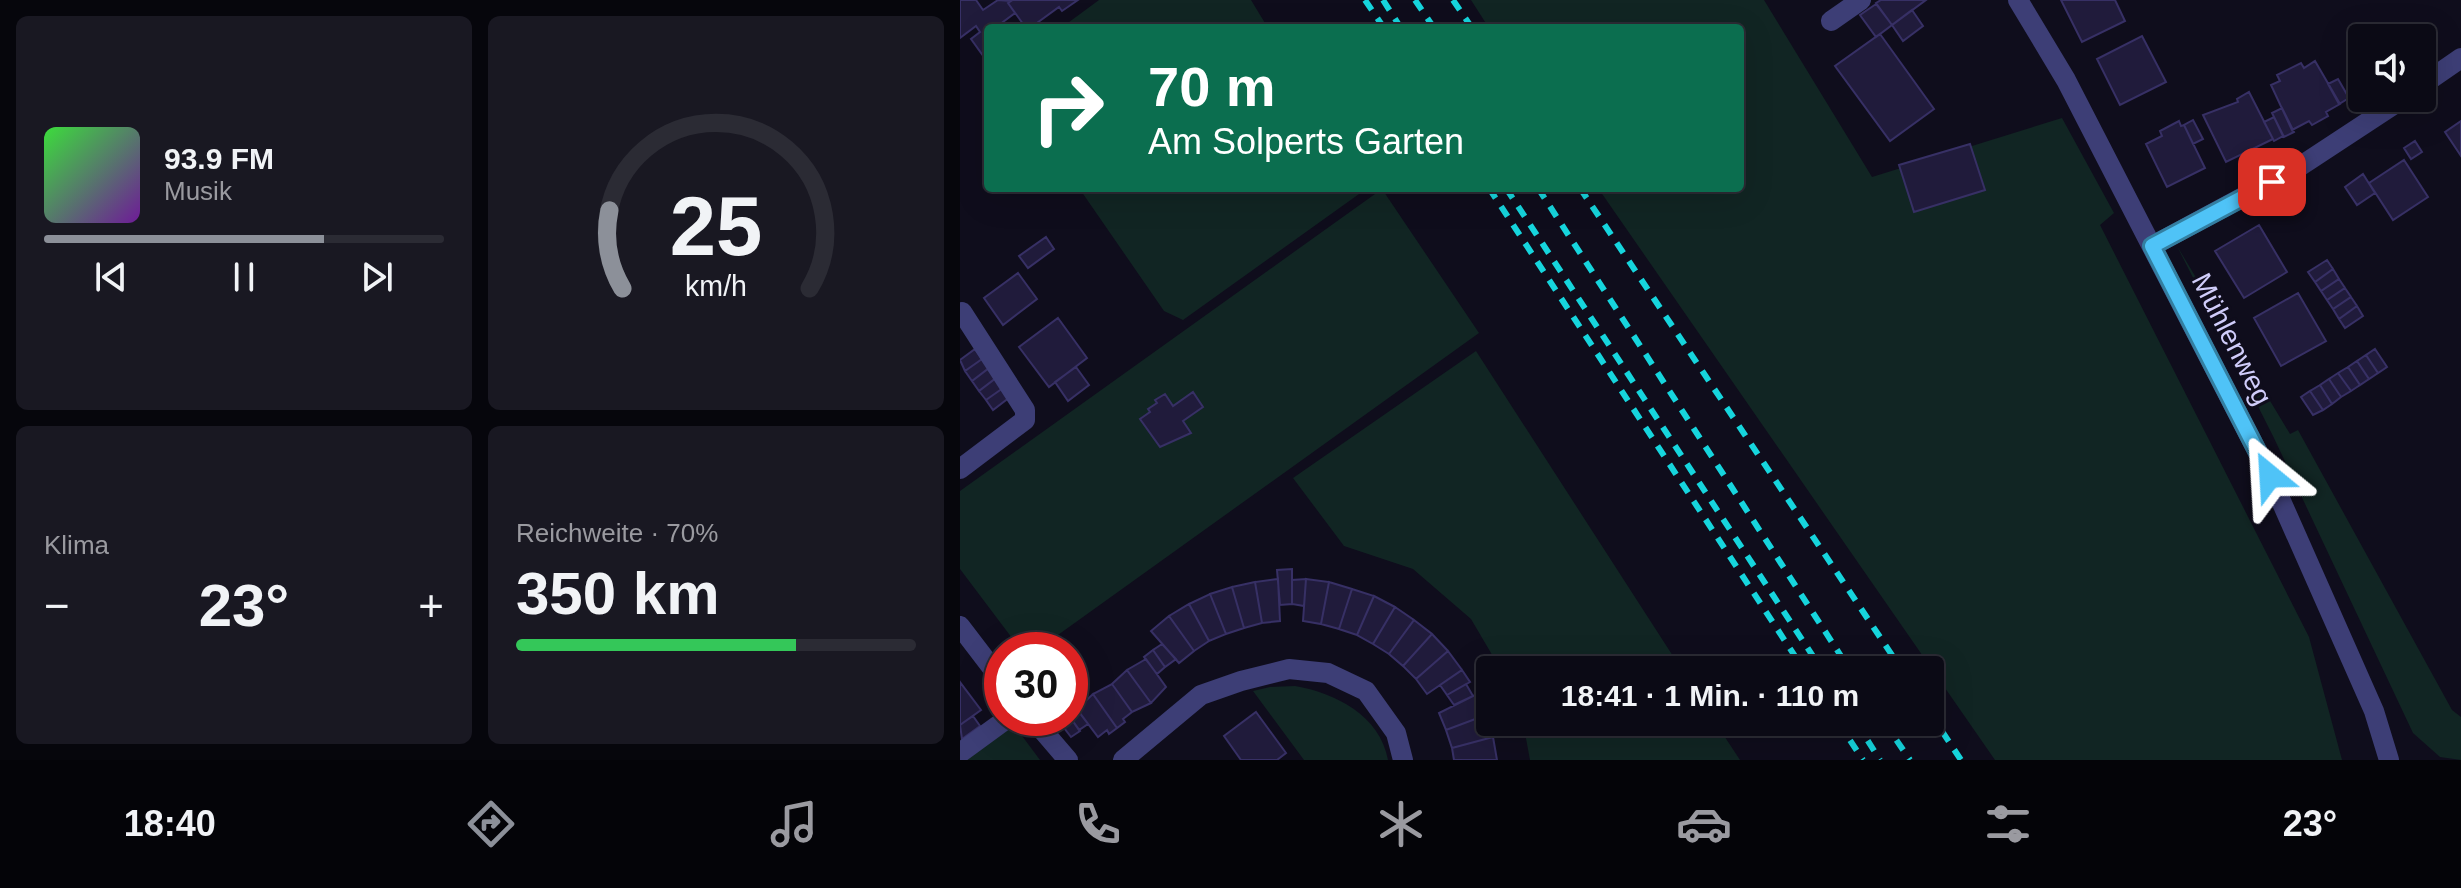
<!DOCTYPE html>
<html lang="de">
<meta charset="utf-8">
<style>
body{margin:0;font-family:Arial,sans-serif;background:#191822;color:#f1f3f6;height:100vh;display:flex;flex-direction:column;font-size:30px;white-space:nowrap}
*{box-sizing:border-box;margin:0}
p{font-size:26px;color:#9a9aa0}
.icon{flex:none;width:44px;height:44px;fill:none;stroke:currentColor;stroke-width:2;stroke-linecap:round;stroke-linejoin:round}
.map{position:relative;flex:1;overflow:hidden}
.details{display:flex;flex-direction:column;gap:16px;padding:16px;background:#06060c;width:960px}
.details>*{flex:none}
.guide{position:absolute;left:24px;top:24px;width:760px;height:168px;border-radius:8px;box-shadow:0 8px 32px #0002,0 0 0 2px #2b2b34;background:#0b6e4f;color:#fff;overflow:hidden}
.controls{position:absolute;left:1388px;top:24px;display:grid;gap:16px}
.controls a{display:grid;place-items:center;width:88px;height:88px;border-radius:8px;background:#0b0a15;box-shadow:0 8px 32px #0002,0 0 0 2px #2b2b34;font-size:40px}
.speed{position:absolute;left:24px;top:632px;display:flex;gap:16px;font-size:40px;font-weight:700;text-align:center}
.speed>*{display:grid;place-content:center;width:104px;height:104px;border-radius:50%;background:#0b0a15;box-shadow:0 8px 32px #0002,0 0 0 2px #2b2b34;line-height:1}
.speed .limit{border:12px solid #d22;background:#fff;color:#111}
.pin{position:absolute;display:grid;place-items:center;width:68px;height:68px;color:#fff;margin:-34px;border-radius:16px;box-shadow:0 4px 12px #0006}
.me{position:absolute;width:88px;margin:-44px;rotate:333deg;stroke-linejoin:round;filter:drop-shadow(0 0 6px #0008)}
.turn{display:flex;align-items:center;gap:28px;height:168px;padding:0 32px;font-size:36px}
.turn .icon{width:104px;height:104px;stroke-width:2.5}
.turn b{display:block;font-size:56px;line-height:68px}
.big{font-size:60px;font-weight:600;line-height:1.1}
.details .card{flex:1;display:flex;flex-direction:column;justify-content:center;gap:12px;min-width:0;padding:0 28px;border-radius:12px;background:#191822}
.details .dial{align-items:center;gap:0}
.dial svg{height:208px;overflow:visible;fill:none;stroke:#2b2b34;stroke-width:7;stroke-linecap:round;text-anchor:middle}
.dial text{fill:#f1f3f6;stroke:none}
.song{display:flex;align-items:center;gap:24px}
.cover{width:96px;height:96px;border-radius:12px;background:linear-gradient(135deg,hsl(120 70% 55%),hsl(280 70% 35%))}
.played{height:8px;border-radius:4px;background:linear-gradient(90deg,#8c9099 70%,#2b2b34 70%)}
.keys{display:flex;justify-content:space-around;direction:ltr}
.heat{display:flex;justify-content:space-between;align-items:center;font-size:44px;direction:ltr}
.charge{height:12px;border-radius:6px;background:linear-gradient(90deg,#34c759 70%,#2b2b34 0)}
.details .tiles{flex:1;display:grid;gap:16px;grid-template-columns:repeat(2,1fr)}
.trip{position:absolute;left:516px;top:656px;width:468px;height:80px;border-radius:8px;background:#0b0a15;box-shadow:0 8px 32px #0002,0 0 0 2px #2b2b34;font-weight:600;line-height:80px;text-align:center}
.menu{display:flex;height:128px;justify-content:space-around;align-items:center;background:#040408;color:#9a9aa0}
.menu .icon{width:56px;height:56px}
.menu .current{color:#8c9099}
.menu b{font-size:36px;color:#f1f3f6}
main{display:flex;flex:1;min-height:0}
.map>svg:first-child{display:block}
</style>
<main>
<section class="details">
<div class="tiles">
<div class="card">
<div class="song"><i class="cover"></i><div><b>93.9 FM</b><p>Musik</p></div></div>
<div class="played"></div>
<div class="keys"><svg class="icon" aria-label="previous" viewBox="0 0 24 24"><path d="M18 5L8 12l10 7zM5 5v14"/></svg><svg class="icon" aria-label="pause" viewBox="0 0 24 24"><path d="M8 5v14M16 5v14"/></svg><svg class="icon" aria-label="next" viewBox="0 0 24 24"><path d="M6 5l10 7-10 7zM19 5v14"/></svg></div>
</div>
<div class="card dial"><svg viewBox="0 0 100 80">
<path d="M14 69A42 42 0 1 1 86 69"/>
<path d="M14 69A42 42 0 0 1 9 39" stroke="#8c9099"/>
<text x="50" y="56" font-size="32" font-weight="700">25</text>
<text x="50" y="72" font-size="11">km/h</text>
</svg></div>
<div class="card"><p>Klima</p>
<div class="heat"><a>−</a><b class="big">23°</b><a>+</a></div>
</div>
<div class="card"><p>Reichweite · 70%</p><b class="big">350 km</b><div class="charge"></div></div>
</div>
</section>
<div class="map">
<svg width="1501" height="760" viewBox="0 0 1501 760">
<rect width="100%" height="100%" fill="#0f0d1c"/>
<path fill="#112523" d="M139 0H291L308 28H101Z
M511 0H804L912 177 1102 118 1154 213 1140 225 1349 637 1382 760H1035L638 188H780V28H529Z
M119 188H406V189L223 320 204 311Z
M422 189 519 333 77 650H61L0 569V491Z
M1217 246 1330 434 1338 430 1492 710 1501 717V760L1480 757 1453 733 1313 436Z
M516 351 722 670H541L511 619 453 569 384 546 333 478Z
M335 686C375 693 420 715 428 760H344L293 691 310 687Z
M563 722H755L780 760H570Z
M54 725 80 760H5Z"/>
<path fill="#201b3b" stroke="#373065" stroke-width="2" d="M0 0H16L23 10 38 0 51 1 48 3 55 13 43 22 48 28H28V54L24 57 11 39 20 32 16 26 0 38Z
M118 0 102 11 99 7 70 28H66L48 3 51 0Z
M921 0H966L932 25 916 3Z
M1101 0H1155L1165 21 1122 42Z
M916 4 932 25 916 37 900 15Z
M952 10 963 26 943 41 932 25Z
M920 34 974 109 930 141 875 66Z
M1182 36 1206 82 1160 105 1137 59Z
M1355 61 1380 104 1366 112 1368 116 1352 125 1349 121 1332 130 1311 85 1320 81 1317 75 1341 63 1344 68Z
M1378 79 1389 98 1379 104 1368 84Z
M1289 92 1313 139 1266 162 1243 115 1278 102 1277 99Z
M1322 108 1334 132 1324 137 1312 113Z
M1314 117 1323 136 1314 141 1304 122Z
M1233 120 1243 139 1233 144 1224 125Z
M1219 121 1221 126 1224 125 1245 168 1207 187 1186 144 1202 136 1200 131Z
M1501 121V156L1485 132Z
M1455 141 1462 152 1451 159 1444 148Z
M1010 144 1025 190 954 212 939 165Z
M1444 160 1468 197 1433 220 1409 183Z
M1403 174 1415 193 1397 205 1385 187Z
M1299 225 1327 272 1284 298 1255 251Z
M86 237 94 249 68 268 59 256Z
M1367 260 1373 269 1355 282 1348 272Z
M1373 269 1379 279 1361 291 1355 282Z
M58 273 77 299 43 325 24 298Z
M1379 279 1385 288 1367 300 1361 291Z
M1385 288 1391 297 1373 309 1367 300Z
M1338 293 1366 341 1321 366 1294 318Z
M1391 297 1397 306 1379 319 1373 309Z
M1397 306 1403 316 1385 328 1379 319Z
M98 318 127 358 89 387 59 347Z
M15 349 22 359 5 371 0 360Z
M1415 349 1427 367 1418 373 1406 355Z
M1406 355 1418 373 1409 379 1397 361Z
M22 359 29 368 12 381 5 371Z
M1397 361 1409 379 1400 385 1388 367Z
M116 367 129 385 108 401 95 382Z
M1388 367 1400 385 1391 391 1378 373Z
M29 368 36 378 19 391 12 381Z
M1378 373 1391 391 1381 397 1369 379Z
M36 378 43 388 26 400 19 391Z
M1369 379 1381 397 1372 404 1360 385Z
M1360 385 1372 404 1363 410 1350 391Z
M43 388 50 397 33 410 26 400Z
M1350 391 1363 410 1353 415 1341 397Z
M233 392 243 407 223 421 231 433 200 447 180 419 190 412 188 409 197 403 195 400 205 394 213 406Z
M332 569V604L320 605 317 570Z
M318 579 320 621 302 623 295 582Z
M346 579 369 582 361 624 343 621Z
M346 579 344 606 332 604V580Z
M295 582 302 623 284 628 272 587Z
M369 582 392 589 379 629 361 624Z
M272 587 284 628 266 634 250 594Z
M392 589 414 596 397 635 379 629Z
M250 594 266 634 249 641 229 604Z
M414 596 435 607 413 644 397 635Z
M229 604 249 641 234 651 209 616Z
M435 607 454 620 429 654 413 644Z
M209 616 234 651 219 663 191 631Z
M454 620 472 634 443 666 429 654Z
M472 634 488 651 456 679 443 666Z
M202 644 216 659 205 667 193 650Z
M193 650 205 667 197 674 184 657Z
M488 651 502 670 467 694 456 679Z
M186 659 206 687 191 703 167 670Z
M167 670 191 703 172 712 152 684Z
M502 670 510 682 487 695 480 685Z
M0 682 21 710 0 725Z
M152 684 172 712 163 719 165 722 157 728 133 694Z
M506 684 513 696 494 705 487 695Z
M133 694 157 728 149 734 147 730 138 737 117 709Z
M517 694 526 715 486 730 479 713Z
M115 707 128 724 119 730 110 717V711Z
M296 712 326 753 317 760H281L264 736Z
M526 715 533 737 492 748 486 730Z
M13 716 20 726 2 739 0 725Z
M110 717 120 731 111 737 98 720Z
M533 737 537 760H494L492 748Z"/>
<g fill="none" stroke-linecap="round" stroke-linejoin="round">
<path stroke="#3d3e76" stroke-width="20" d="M1058 0 1106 80 1310 476 1414 711 1429 760
M871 21 901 0
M1462 85 1501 58
M1192 246 1339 167 1444 98
M0 469 65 420V410L2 312
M0 626 42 681
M72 718 108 760
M0 753 48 718
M163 760 241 695 281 681 329 669 368 673 406 691 436 733 443 760"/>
<path stroke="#16d5dd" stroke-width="6" stroke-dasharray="12 10" stroke-linecap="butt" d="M405 0 424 28
M423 0 441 28
M455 0 474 28
M493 0 512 28
M529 188 844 670
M546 188 862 670
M578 188 890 670
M620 188 942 670
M970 713 1001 760
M878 722 903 760
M896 722 920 760
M924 722 950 760"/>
</g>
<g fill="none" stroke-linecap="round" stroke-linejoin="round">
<defs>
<path id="route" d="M1310 476 1192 246 1312 182"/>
</defs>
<use href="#route" stroke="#337fa1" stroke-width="20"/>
<use href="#route" stroke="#4fc3f7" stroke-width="14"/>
</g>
<g text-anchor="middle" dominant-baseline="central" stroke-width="6" stroke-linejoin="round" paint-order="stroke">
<g font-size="28" fill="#d0cdfa" stroke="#0f0d1c">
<text transform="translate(1272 339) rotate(63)">Mühlenweg</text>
</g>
</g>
</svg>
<div class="controls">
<a><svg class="icon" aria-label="sound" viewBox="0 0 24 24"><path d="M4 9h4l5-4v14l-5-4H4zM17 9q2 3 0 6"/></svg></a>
</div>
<div class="speed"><div class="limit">30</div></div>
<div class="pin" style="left:1312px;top:182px;background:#d93025"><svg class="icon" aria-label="arrive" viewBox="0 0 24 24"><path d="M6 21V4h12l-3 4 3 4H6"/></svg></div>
<svg class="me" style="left:1310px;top:476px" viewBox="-20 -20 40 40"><path d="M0-17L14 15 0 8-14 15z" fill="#4fc3f7" stroke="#fff" stroke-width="4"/></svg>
<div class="trip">18:41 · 1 Min. · 110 m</div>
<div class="guide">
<div class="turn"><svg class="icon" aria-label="right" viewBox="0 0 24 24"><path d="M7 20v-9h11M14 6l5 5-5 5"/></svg><div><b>70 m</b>Am Solperts Garten</div></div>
</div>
</div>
</main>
<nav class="menu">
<b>18:40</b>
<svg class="icon current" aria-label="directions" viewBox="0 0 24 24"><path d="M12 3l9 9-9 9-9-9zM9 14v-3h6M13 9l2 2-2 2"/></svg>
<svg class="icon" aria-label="music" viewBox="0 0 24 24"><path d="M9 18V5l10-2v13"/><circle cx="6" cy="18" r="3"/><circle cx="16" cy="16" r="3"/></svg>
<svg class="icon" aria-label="phone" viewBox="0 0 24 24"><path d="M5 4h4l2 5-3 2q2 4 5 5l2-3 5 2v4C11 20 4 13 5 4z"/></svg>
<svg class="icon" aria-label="climate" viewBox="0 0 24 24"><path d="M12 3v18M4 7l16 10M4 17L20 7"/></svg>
<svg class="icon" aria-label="car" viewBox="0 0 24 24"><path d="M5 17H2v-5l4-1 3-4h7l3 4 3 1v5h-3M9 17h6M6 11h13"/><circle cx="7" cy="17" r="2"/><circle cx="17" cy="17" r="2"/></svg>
<svg class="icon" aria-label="filters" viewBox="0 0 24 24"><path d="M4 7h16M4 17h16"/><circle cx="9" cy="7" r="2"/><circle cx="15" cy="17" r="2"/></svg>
<b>23°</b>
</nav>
